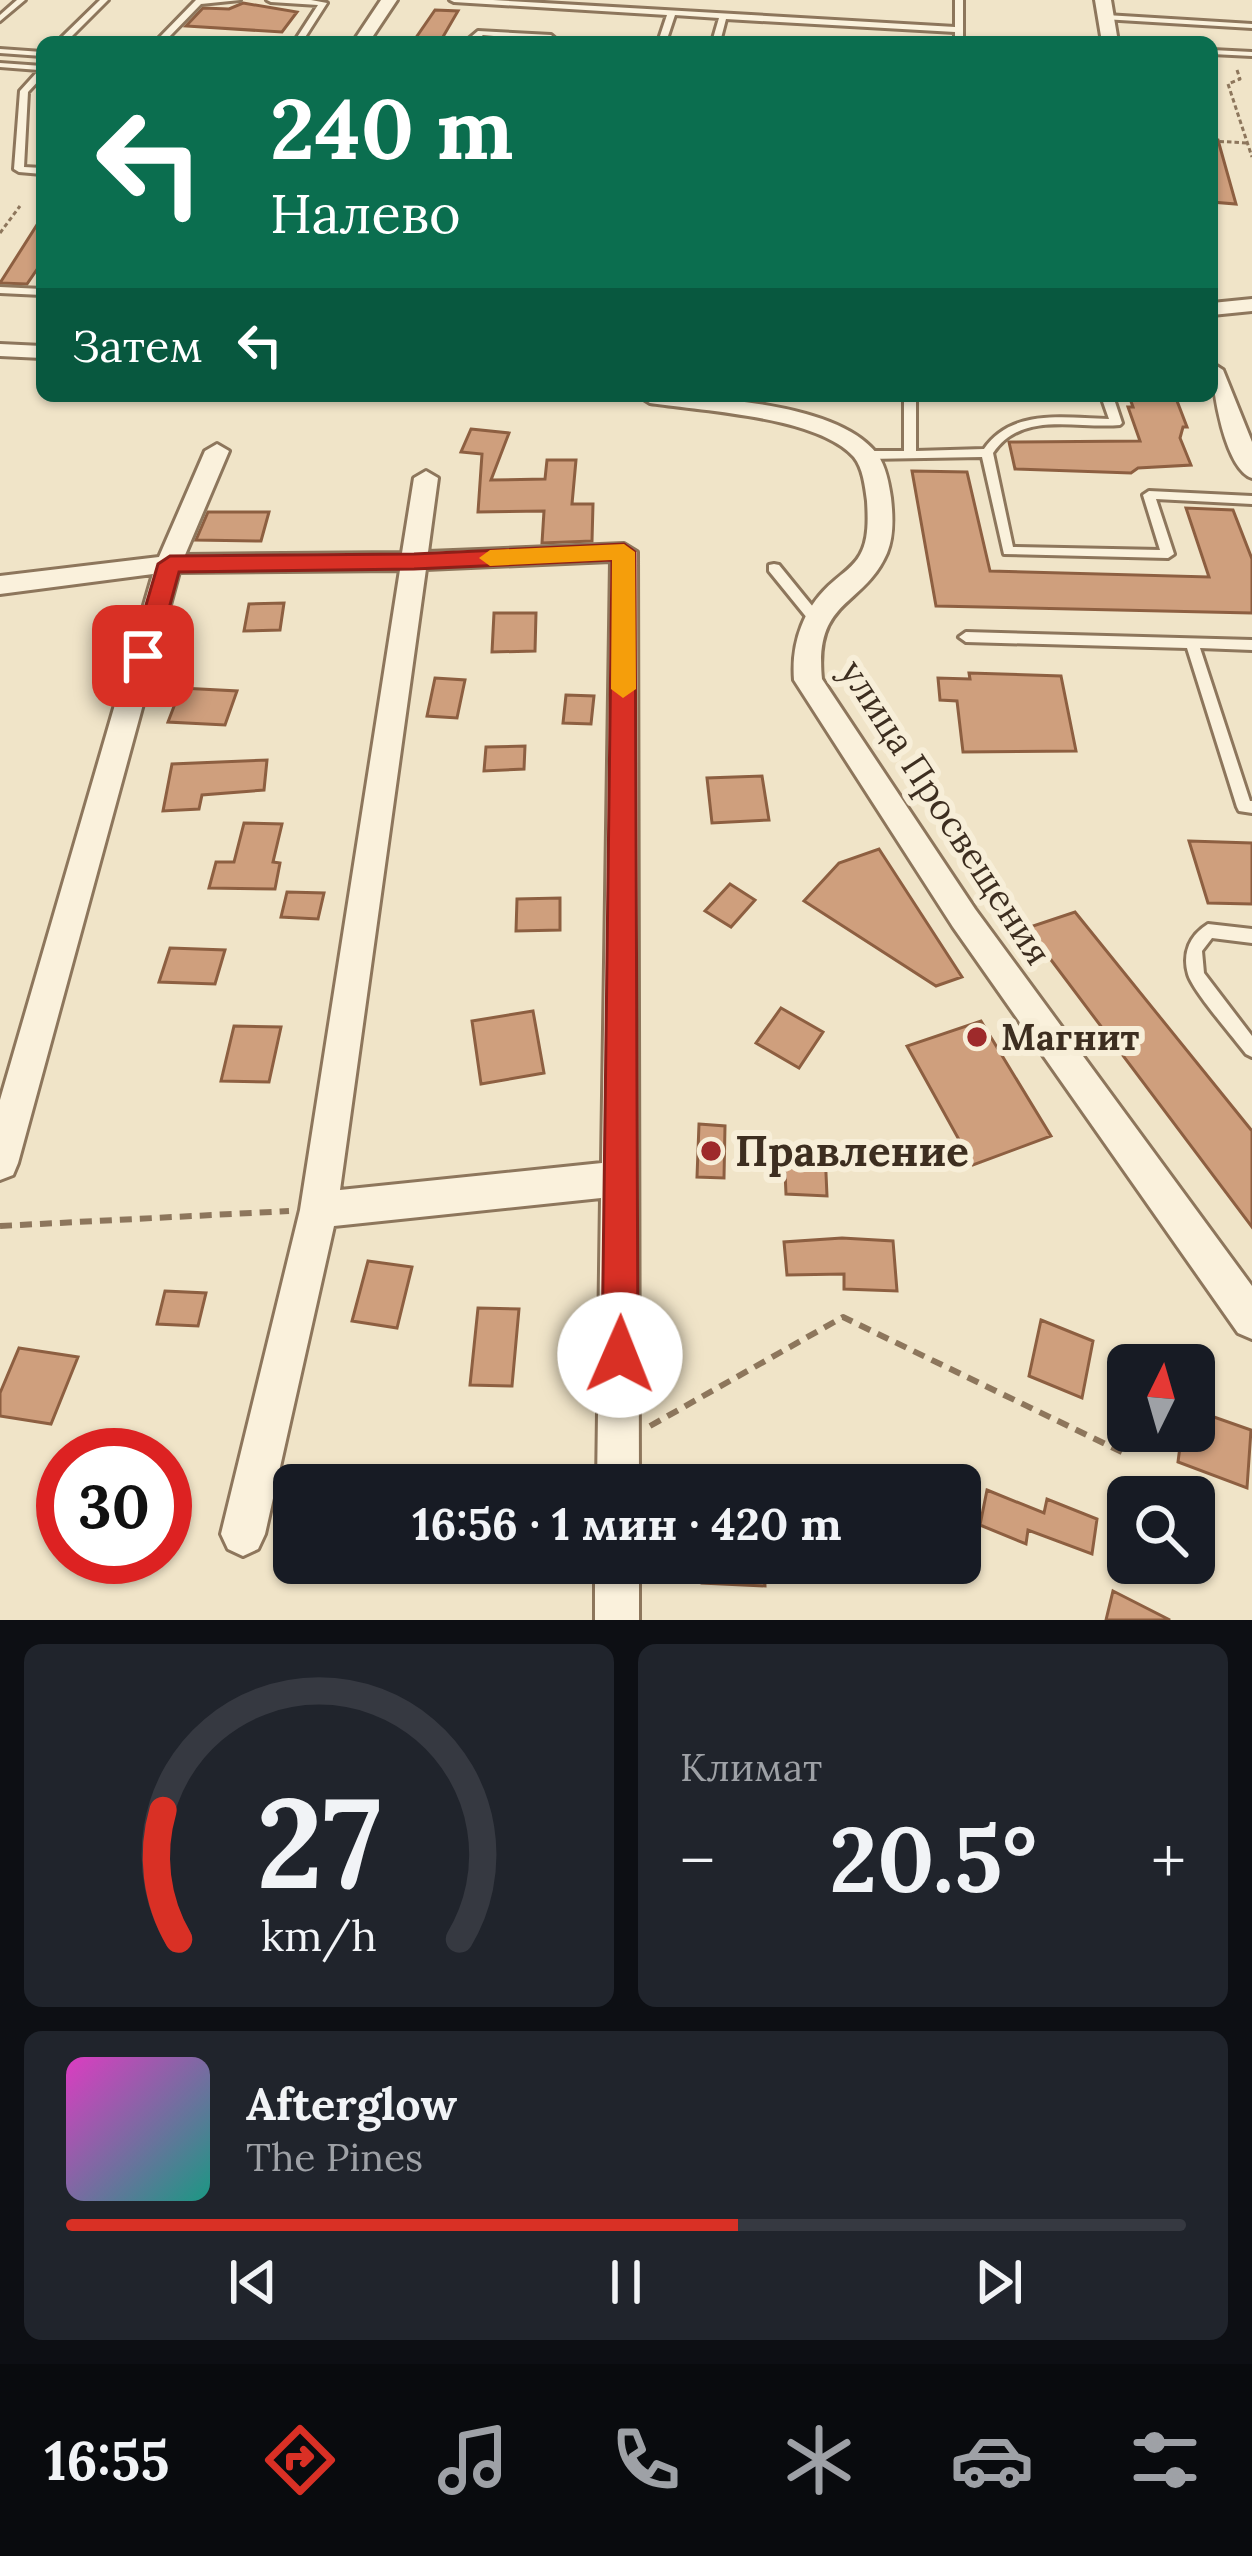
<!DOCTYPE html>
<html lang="ru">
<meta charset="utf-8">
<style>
body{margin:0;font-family:Lora,serif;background:#20242c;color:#f1f3f6;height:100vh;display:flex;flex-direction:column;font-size:45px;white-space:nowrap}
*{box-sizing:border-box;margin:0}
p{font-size:39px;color:#9ea1a6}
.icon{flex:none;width:66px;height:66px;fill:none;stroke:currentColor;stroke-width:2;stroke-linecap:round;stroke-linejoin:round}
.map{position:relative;height:1620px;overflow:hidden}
.sheet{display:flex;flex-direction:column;gap:24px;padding:24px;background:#0d0f14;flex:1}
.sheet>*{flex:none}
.banner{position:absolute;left:36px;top:36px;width:1182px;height:366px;border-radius:18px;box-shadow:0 3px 9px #0004;background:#0b6e4f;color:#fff;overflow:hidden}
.needle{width:78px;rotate:5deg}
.fabs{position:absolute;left:1107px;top:1344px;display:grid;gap:24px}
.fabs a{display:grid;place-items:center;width:108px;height:108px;border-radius:18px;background:#171b24;box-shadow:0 3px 9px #0004;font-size:60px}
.speed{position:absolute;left:36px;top:1428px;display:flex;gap:24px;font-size:60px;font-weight:700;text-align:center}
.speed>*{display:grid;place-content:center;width:156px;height:156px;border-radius:50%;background:#171b24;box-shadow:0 3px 9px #0004;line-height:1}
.speed .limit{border:18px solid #d22;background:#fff;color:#111}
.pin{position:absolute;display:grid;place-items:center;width:102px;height:102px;color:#fff;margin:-51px;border-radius:24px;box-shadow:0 6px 18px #0006}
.me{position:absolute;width:132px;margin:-66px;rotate:1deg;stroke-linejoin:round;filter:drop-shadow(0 0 9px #0008)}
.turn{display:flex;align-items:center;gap:42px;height:252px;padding:0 36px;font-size:54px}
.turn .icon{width:156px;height:156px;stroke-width:2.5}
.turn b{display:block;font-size:84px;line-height:102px}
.then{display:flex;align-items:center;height:114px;padding:0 36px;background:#0003;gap:24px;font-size:45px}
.big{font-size:90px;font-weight:700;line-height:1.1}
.sheet .widget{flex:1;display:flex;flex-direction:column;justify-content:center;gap:18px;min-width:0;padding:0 42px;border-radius:18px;background:#20242c}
.sheet .dial{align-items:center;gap:0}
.dial svg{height:312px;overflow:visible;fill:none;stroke:#363941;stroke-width:7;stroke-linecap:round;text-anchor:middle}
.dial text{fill:#f1f3f6;stroke:none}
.song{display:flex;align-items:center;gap:36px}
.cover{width:144px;height:144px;border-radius:18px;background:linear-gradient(135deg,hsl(310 70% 55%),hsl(170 70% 35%))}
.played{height:12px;border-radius:6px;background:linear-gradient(90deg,#d93025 60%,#363941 60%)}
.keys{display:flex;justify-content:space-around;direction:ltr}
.heat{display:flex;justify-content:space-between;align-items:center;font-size:66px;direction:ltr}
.sheet .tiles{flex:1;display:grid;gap:24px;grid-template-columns:1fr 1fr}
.widget:last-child{grid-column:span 2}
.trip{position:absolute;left:273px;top:1464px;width:708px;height:120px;border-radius:18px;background:#171b24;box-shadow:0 3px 9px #0004;font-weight:700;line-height:120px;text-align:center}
.dock{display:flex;height:192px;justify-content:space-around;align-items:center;background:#090b0e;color:#9ea1a6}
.dock .icon{width:84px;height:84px}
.dock .on{color:#d93025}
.dock b{font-size:54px;color:#f1f3f6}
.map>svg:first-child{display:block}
</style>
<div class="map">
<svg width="1252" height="1620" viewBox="0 0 1252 1620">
<rect width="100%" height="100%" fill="#f0e4c8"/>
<path fill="#cf9f7d" stroke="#8d5f41" stroke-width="3" d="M243 3 297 12 282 32 186 26 203 8 229 9Z
M435 10 458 11 440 42H413Z
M1212 140H1218L1236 204 1212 202Z
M42 217V262L27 284 0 283Z
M1129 396H1171L1177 401 1187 427H1183L1180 438 1191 465 1138 468 1131 473 1015 469 1009 442 1140 441 1128 407H1133Z
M471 429 509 433 491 480 545 479 547 460H576L572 504H593L592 541 542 543 544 511 478 512 482 454 461 452Z
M912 471 967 472 990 571 1209 577 1186 508 1233 510 1252 559V613L936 606Z
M208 512H269L261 541 196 540Z
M284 603 280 630 244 631 249 604Z
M494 613H536L535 651 492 652Z
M969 673 1061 676 1076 751 963 752 957 701 940 700 938 678 970 679Z
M435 678 465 680 457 718 427 716Z
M181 688 237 691 225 725 168 722Z
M566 695 594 696 591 724 563 723Z
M525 746 524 769 484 771 486 747Z
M267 760 264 790 202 795 199 809 163 811 172 764Z
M762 776 769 820 712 823 707 778Z
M244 823 282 824 273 862 280 863 275 889 209 888 216 862H234Z
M1189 841 1252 843V904L1208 903Z
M879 849 962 977 936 986 804 901 839 863Z
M730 884 755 900 731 927 705 911Z
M287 892 324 893 318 919 281 917Z
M560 898V930L516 931 517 899Z
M1075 912 1252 1131V1227L1027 928Z
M170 948 225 950 215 984 159 982Z
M781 1008 823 1032 799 1068 756 1043Z
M533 1011 544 1073 481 1084 472 1021Z
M981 1021 1051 1136 973 1165 907 1046Z
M234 1026 281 1027 269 1082 221 1081Z
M699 1124 725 1126 724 1178 697 1177Z
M784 1149 825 1151 827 1196 786 1194Z
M842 1238 893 1241 897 1291 844 1289V1274L787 1275 784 1242Z
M368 1261 412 1267 397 1328 352 1321Z
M165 1291 206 1293 198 1326 157 1324Z
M478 1308 519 1309 512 1386 470 1385Z
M1041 1320 1093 1341 1082 1398 1029 1376Z
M19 1348 78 1357 51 1424 0 1416V1393Z
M1194 1410 1251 1430 1247 1488 1178 1462 1182 1431H1194Z
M987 1490 1044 1513 1047 1499 1097 1519 1092 1554 1028 1530 1026 1544 980 1525Z
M702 1563H764L765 1586 702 1583Z
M1113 1591 1170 1620H1106Z"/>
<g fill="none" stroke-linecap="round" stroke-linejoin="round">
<defs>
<path id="lane" d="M17 0H25L0 21V15Z
M100 0H108L66 42H57Z
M196 0H240L201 4 168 38 194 42H159V38Z
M267 0H311L327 3 302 42H294L318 5 271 2Z
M450 0H493L955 27V0H963V42H955V32L726 19 720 42H712L719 18 675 15 666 42H658L667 15 454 2Z
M1106 15 1252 24V28L1103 19Z
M478 31 551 35 559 42 483 35 474 42H465Z
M0 49 42 52V56L0 53Z
M1212 50 1252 52V56L1212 54Z
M0 63 42 66V77L28 92 24 167 42 168V174L19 172 14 169 20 91 39 70 0 67Z
M0 287 42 289V295L0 293Z
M904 396H916V451L984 449C1012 408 1065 418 1109 419L1101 396H1113L1122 423 1120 425C1076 429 1022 410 993 453L1013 547 1160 550 1143 495 1149 491 1252 496V504L1156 499 1174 554 1168 558 1004 554 982 457 867 459 861 455 867 451H904Z
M774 564 779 565 822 618 824 621 822 624H812L769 571V565Z
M966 632 1252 640V650L1200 648 1250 801H1252V813L1239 811 1237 807 1187 648 966 642 959 637Z
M1208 924 1252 929V943L1212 938 1202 951 1204 973 1252 1036V1057L1246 1054C1234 1038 1192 990 1188 974 1182 953 1190 935 1208 924Z"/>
<path id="street" d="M381 0H397L369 42H353Z
M1095 0H1111L1118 42H1102Z
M1252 299V311L1212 315V303Z
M0 344 42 346V358L0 356Z
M1212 363 1223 370 1252 442V478C1225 469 1212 389 1212 363Z
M639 396C700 396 837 401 877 454 886 466 889 484 891 498 893 516 894 536 887 553 863 608 814 598 822 679L975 909 1252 1286V1339L1238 1333 953 927 794 680C791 642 804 606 834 581 843 573 854 566 860 555 869 540 868 518 867 501 865 486 863 468 854 457 818 416 702 411 650 403Z
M217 444 229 451 185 555 402 553 414 478 426 471 438 478 428 552 624 544 637 552 639 1485H597L601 1198 334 1226 265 1534 258 1549 243 1556 228 1549 221 1534 300 1210 400 570 179 572 18 1163 13 1175 0 1180V1100L153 574 0 594V576L159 557 205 451ZM611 561 602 1163 340 1190 426 569Z
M595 1563H639V1620H595Z"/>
</defs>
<use href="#lane" stroke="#8d765c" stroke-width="6"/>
<use href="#street" stroke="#8d765c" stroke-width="6"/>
<path stroke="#8d765c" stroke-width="3" stroke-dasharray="4.5 3" stroke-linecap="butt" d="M1237 70 1240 79 1228 84 1252 157
M1212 141 1248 143
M0 233 20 206"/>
<path stroke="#8d765c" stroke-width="6" stroke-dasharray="12 8" stroke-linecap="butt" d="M0 1226 289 1211
M650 1426 843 1317 1122 1452"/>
<use href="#lane" fill="#faf1dc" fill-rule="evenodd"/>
<use href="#street" fill="#faf1dc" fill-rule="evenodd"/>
</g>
<path fill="#d93025" stroke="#8d1f18" stroke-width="3" d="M624 544 635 552 638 1355 633 1368 620 1373 607 1368 602 1355 612 560 414 569 179 572 156 656 143 665 131 656 158 564 170 556 414 554Z"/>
<path fill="#f59e0b" d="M624 544 635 552 636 689 623 698 611 689 612 560 490 566 479 558 490 550Z"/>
<g fill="#9e2a2b" stroke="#f7eed8" stroke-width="4.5">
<circle cx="977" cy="1037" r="12"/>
<circle cx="711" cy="1151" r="12"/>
</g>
<g text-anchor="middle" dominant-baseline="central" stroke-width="12" stroke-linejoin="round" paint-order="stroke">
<g font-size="36" fill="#3d2e20" stroke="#f7eed8">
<text transform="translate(946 812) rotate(57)">улица Просвещения</text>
</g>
<g font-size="36" font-weight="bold" fill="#3d2e20" stroke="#f7eed8" text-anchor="start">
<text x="1001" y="1037">Магнит</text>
</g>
<g font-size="42" font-weight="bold" fill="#3d2e20" stroke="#f7eed8" text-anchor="start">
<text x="735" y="1151">Правление</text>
</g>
</g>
</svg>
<div class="fabs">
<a><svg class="needle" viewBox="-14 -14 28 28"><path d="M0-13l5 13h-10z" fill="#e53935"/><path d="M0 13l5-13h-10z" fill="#9ea1a6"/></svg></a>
<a><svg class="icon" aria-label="search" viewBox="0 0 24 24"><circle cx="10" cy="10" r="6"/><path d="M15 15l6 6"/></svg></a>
</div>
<div class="speed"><div class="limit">30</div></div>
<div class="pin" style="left:143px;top:656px;background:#d93025"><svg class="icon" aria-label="arrive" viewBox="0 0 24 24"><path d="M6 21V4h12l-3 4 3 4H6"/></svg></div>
<svg class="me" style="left:620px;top:1355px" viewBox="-20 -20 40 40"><circle r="19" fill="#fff"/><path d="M0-13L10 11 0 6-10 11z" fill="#d93025"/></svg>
<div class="trip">16:56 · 1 мин · 420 m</div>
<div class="banner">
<div class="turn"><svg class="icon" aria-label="left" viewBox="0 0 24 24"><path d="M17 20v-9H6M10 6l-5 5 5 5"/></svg><div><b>240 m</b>Налево</div></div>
<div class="then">Затем<svg class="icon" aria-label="left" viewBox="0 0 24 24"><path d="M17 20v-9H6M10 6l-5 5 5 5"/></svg></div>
</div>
</div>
<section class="sheet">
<div class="tiles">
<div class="widget dial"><svg viewBox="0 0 100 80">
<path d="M14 69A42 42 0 1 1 86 69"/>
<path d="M14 69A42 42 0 0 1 10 36" stroke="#d93025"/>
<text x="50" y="56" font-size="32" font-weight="700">27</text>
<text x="50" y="72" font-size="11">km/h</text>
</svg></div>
<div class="widget"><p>Климат</p>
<div class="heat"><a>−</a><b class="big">20.5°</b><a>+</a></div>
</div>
<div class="widget">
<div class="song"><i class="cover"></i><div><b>Afterglow</b><p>The Pines</p></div></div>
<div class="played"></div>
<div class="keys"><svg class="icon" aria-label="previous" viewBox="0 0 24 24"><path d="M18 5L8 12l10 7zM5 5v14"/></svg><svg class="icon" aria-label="pause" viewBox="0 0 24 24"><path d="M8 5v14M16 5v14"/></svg><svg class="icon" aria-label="next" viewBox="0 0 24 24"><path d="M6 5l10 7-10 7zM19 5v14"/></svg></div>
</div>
</div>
</section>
<nav class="dock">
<b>16:55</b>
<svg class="icon on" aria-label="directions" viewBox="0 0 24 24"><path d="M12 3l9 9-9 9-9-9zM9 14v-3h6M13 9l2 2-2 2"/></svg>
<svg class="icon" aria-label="music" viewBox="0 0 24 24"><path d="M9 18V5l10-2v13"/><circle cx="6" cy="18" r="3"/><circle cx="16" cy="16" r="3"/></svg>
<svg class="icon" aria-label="phone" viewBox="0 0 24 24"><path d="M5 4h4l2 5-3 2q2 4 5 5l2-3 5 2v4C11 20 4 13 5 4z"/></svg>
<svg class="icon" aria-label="climate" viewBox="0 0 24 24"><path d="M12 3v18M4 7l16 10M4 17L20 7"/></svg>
<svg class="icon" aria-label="car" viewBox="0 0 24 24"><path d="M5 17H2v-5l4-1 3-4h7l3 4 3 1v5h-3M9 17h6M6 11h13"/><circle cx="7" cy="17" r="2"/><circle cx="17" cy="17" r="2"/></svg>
<svg class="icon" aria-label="filters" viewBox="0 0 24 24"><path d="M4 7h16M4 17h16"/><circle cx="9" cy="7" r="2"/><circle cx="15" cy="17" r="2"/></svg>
</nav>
